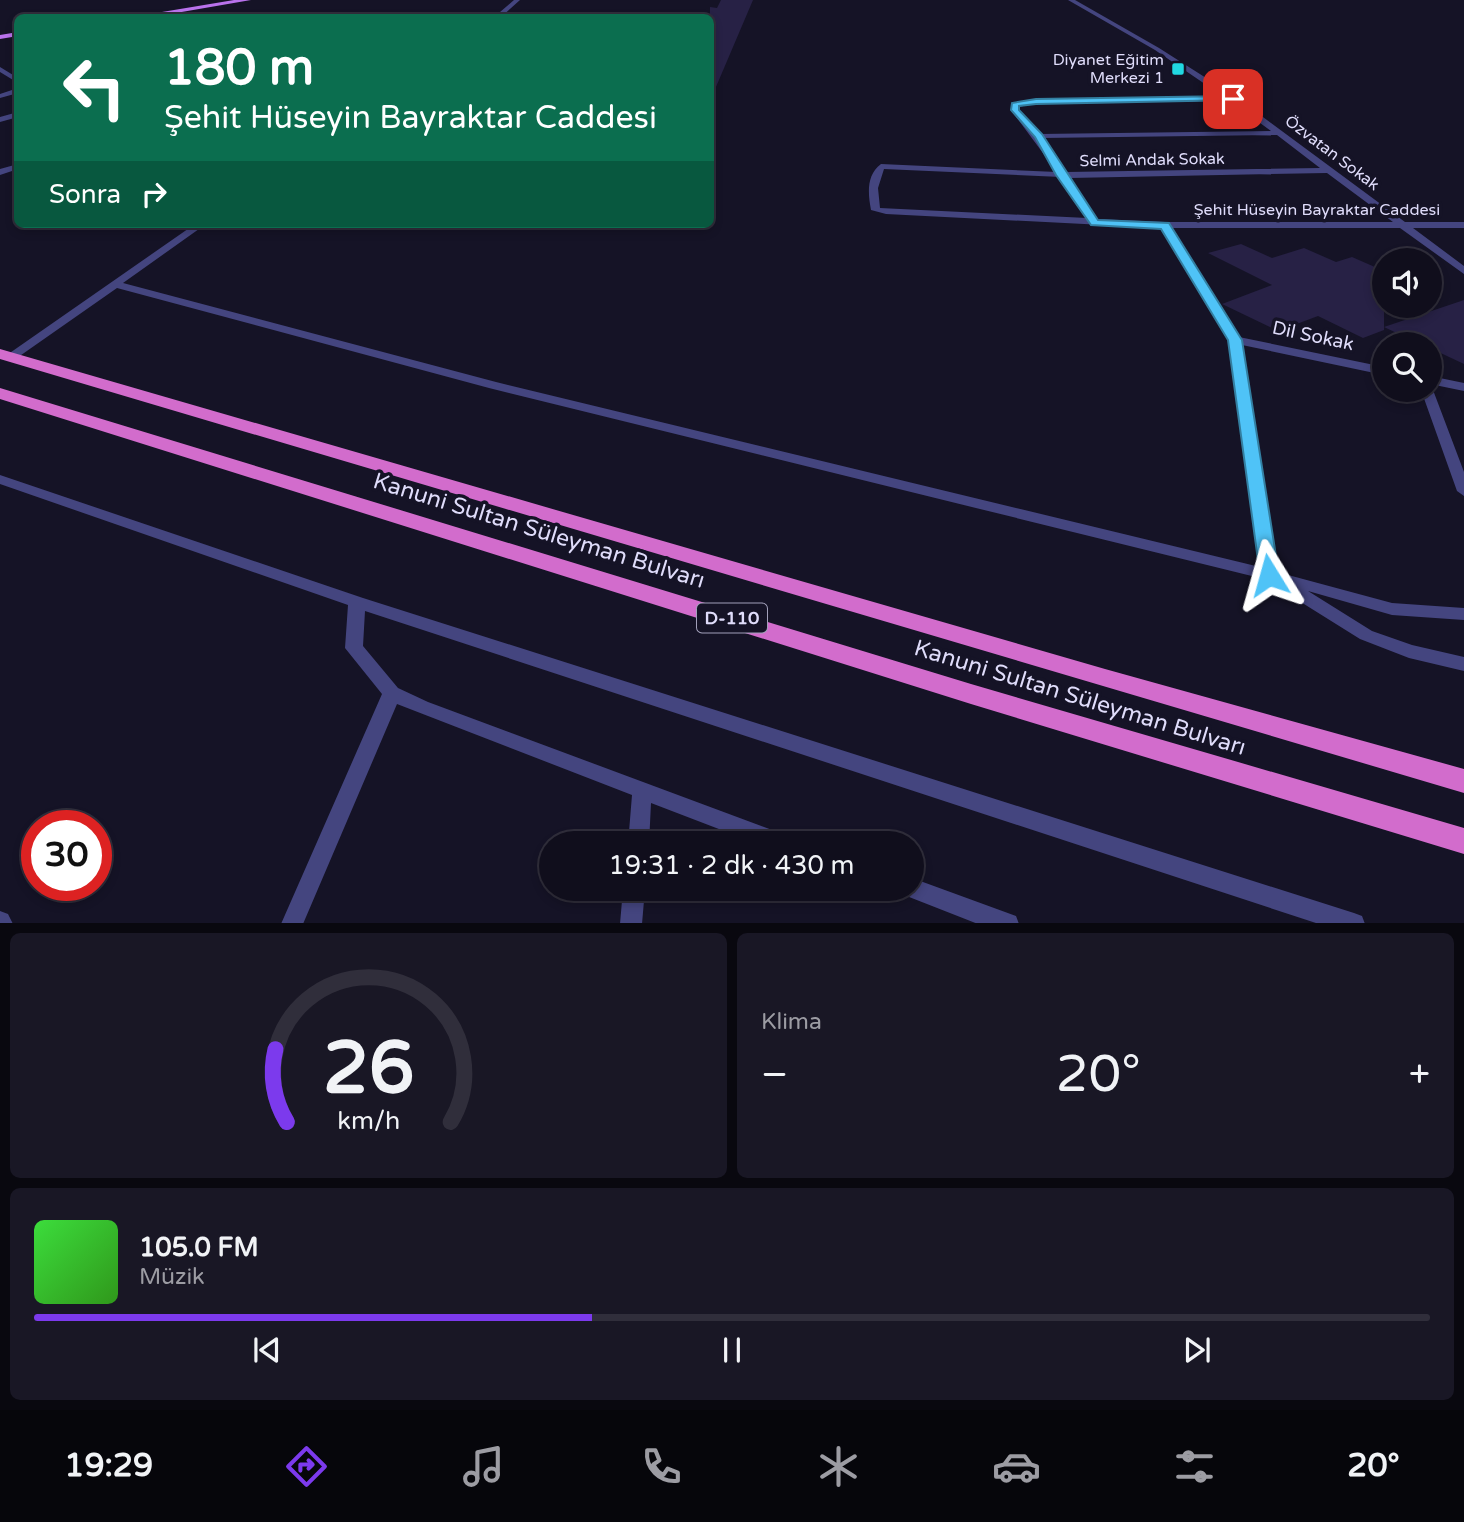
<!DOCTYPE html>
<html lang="tr">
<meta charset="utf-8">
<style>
body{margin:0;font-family:"Varela Round",sans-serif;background:#191725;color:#f1f3f6;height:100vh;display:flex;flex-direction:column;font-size:26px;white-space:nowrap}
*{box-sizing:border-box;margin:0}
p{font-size:23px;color:#9c9ca3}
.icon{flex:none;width:38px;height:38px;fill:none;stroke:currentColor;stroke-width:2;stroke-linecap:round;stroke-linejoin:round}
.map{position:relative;height:923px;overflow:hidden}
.sheet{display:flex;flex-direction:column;gap:10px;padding:10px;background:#09080f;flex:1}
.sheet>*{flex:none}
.guide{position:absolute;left:14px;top:14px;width:700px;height:214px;border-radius:10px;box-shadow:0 4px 10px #0003,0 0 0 2px #302e3b;background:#0b6e4f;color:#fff;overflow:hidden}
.tools{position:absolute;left:1372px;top:248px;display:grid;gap:14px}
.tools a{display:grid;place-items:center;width:70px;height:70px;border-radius:50%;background:#100e1c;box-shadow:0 4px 10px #0003,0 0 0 2px #302e3b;font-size:35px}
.speed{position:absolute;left:21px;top:810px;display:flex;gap:14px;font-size:35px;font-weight:700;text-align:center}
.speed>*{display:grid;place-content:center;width:91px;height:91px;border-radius:50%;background:#100e1c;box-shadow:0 4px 10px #0003,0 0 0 2px #302e3b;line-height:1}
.speed .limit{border:10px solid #d22;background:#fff;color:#111}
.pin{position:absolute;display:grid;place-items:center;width:60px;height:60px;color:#fff;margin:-30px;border-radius:14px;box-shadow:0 4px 10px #0006}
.me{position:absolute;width:77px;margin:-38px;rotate:352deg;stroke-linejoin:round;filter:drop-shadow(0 0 5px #0008)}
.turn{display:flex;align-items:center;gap:24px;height:147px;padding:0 35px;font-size:32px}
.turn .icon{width:91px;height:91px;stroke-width:2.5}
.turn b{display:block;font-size:49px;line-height:60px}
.then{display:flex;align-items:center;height:66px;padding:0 35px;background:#0003;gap:14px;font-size:26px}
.big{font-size:52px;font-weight:600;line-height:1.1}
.sheet .widget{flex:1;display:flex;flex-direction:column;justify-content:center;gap:10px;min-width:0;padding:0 24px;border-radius:10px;background:#191725}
.sheet .dial{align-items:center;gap:0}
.dial svg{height:182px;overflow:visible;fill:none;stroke:#302e3b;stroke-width:7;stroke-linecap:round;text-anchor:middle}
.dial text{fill:#f1f3f6;stroke:none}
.song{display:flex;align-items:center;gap:21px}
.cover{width:84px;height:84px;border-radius:10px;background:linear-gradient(135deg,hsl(120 70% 55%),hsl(110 70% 35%))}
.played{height:7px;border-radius:4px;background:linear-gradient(90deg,#7c3aed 40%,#302e3b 40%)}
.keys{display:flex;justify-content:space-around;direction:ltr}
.heat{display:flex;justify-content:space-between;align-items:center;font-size:38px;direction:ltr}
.sheet .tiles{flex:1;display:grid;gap:10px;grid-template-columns:1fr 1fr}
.widget:last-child{grid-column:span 2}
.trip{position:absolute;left:539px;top:831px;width:385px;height:70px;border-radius:35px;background:#100e1c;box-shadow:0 4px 10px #0003,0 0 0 2px #302e3b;font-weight:600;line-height:70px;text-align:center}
.tabs{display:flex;height:112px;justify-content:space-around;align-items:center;background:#06060b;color:#9c9ca3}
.tabs .icon{width:49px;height:49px}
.tabs .current{color:#7c3aed}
.tabs b{font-size:32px;color:#f1f3f6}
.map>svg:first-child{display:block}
</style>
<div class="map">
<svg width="1464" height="924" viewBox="0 0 1464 924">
<rect width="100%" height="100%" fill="#151326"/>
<path fill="#272145" d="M721 0H753L710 101V7L717 8Z
M1241 244 1272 258 1304 248 1336 262 1352 257 1384 271V327L1464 300V364L1430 348V345H1422L1384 327V330L1363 338 1318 316 1278 331 1222 304 1272 285 1208 253Z"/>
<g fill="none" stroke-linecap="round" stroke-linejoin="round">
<path fill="#44457f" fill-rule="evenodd" d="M514 0H520L500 18H493Z
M1068 0H1075L1159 48 1236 97 1405 222H1464V228H1413L1464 266V274L1400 228H1172L1239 337 1384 367V375L1242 345 1277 572 1392 603 1464 608V620L1392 615 1308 591 1372 631 1412 645 1464 657V671L1409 658 1360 639 1264 579 489 388 117 288 14 360 10 361 4 357 195 224H206L123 283 496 382 1260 567 1229 340 1162 228 886 214 871 210C868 194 866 175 881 164L1057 172 1011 110 1012 103 1036 99 1224 97 1155 50ZM1230 101 1271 131 1039 134 1019 110V107L1036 103ZM1277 135 1320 168 1066 172 1042 138ZM884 169 1061 177 1087 218 880 208 878 188ZM1327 173 1393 222H1165L1097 219 1070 178Z
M0 67 18 78V83L0 72Z
M18 88V93L0 98V94Z
M18 112V117L0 122V117Z
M18 164V169L0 175V169Z
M1430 376 1464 383V391L1430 384Z
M1430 387 1433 390 1464 472V496L1457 491 1421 390H1430Z
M0 475 363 598 1354 913 1362 916 1365 924H1319L365 611 363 646 398 688 428 702 791 837 794 844H758L651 803 649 844H628L632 795 397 704 303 924H281L382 694 345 648 348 605 0 484Z
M912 878 1016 916 1019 924H978L904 895 902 889H912Z
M623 889H645L642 924H620Z
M0 911 8 914 13 924H0Z"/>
<path fill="#b972ec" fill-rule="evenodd" d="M234 0H251L147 18H126Z
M18 32V36L0 39V35Z"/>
<path fill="#d26ccc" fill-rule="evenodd" d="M0 349 1105 669 1464 769V793L0 359Z
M0 388 971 684 1464 828V854L971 704 0 399Z"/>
</g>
<path fill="#4fc3f7" stroke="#337fa1" stroke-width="2" d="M1233 96 1236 100 1036 104 1019 106V110L1042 134 1098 220 1169 223 1242 340 1279 575 1276 580H1263L1260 575 1228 340 1161 229 1091 225 1056 175 1035 137 1011 110 1012 103 1036 99Z"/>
<rect fill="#21d8e2" stroke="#151326" stroke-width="2.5" x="1171" y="62" width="14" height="14" rx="3.5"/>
<g text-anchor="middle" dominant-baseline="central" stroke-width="7" stroke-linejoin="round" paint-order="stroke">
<g font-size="16" fill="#dfdcfa" stroke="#151326" text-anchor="end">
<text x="1164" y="60">Diyanet Eğitim<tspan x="1164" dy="18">Merkezi 1</tspan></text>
</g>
<g font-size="16" fill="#dfdcfa" stroke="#151326">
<text transform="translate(1332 153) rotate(37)">Özvatan Sokak</text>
<text transform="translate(1152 160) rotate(-1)">Selmi Andak Sokak</text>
<text x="1317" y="210">Şehit Hüseyin Bayraktar Caddesi</text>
</g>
<rect fill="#151326" stroke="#a2a0ba" stroke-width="2" x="697" y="603.5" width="70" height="29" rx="5"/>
<g font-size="18" font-weight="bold" fill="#dfdcfa">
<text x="732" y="618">D-110</text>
</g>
<g font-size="19" fill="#dfdcfa" stroke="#151326">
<text transform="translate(1313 336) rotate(12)">Dil Sokak</text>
</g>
<g font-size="23" fill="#dfdcfa" stroke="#151326">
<text transform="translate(539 531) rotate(17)">Kanuni Sultan Süleyman Bulvarı</text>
<text transform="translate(1080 698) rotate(17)">Kanuni Sultan Süleyman Bulvarı</text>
</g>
</g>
</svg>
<div class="tools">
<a><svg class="icon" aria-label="sound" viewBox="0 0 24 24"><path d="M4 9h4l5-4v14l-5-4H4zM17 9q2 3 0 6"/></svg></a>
<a><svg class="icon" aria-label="search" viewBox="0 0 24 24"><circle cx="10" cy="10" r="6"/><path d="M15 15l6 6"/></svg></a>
</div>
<div class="speed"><div class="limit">30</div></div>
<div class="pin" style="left:1233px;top:99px;background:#d93025"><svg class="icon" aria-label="arrive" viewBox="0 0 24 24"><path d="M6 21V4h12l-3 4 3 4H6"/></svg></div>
<svg class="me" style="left:1269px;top:575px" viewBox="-20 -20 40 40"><path d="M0-17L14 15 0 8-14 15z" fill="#4fc3f7" stroke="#fff" stroke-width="4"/></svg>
<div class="trip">19:31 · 2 dk · 430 m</div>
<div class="guide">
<div class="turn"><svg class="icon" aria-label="left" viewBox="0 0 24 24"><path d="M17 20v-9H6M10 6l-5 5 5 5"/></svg><div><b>180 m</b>Şehit Hüseyin Bayraktar Caddesi</div></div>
<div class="then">Sonra<svg class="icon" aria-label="right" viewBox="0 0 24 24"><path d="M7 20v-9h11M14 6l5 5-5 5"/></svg></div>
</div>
</div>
<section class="sheet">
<div class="tiles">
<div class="widget dial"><svg viewBox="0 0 100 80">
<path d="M14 69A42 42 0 1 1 86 69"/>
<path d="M14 69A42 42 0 0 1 9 37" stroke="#7c3aed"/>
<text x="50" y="56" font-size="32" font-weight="700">26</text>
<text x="50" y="72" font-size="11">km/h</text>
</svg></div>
<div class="widget"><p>Klima</p>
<div class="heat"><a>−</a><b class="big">20°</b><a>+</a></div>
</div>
<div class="widget">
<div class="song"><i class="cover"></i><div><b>105.0 FM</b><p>Müzik</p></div></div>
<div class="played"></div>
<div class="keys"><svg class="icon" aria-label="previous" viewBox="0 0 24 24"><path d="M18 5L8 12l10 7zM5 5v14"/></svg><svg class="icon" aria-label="pause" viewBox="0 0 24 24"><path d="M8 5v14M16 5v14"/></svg><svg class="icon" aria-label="next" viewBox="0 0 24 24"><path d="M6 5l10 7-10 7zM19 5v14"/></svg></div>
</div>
</div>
</section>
<nav class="tabs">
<b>19:29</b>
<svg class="icon current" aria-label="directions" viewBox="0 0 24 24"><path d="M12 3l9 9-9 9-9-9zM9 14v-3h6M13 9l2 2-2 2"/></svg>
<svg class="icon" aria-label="music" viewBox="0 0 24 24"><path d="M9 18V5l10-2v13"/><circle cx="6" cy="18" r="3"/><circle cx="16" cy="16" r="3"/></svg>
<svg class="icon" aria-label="phone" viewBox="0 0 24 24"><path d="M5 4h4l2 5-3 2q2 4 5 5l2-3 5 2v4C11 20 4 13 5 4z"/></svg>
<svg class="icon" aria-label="climate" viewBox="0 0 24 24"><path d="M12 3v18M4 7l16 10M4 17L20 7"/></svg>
<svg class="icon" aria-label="car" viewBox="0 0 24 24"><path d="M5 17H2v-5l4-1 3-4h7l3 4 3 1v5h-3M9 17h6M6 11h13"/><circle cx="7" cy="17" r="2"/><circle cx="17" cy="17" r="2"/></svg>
<svg class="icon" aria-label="filters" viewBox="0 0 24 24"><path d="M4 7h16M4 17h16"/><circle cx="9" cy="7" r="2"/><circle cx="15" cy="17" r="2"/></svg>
<b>20°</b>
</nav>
